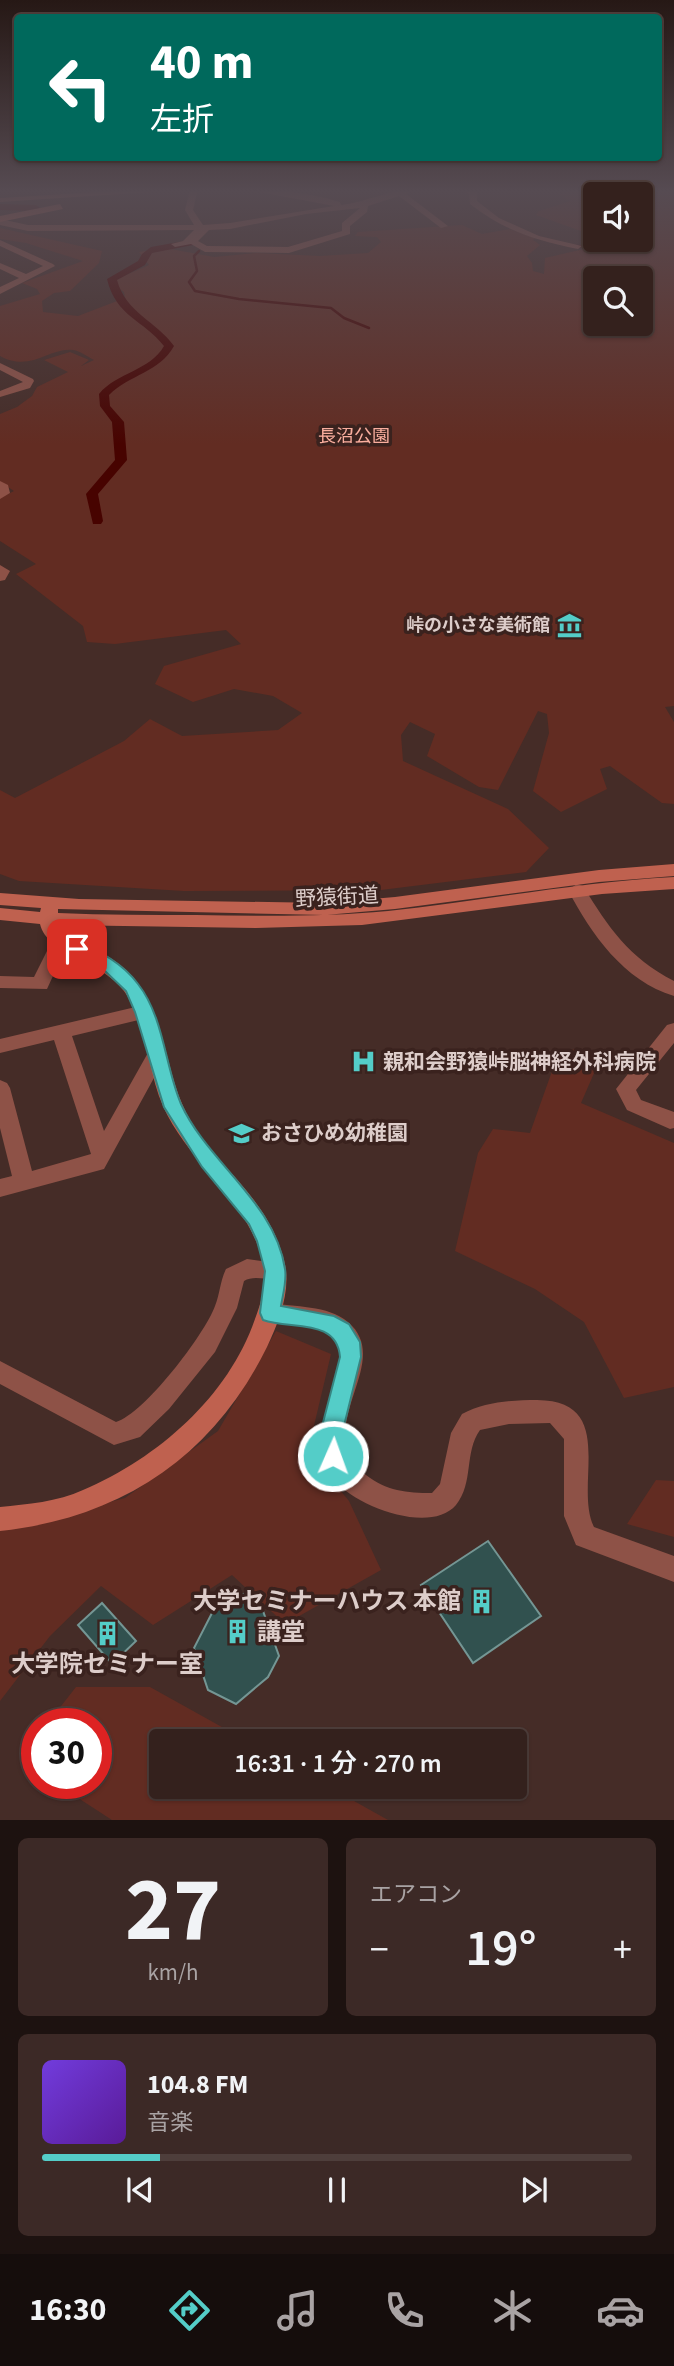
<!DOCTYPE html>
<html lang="ja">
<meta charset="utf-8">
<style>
body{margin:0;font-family:"Source Sans 3","Noto Sans JP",sans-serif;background:#3c2926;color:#f1f3f6;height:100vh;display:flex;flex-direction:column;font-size:26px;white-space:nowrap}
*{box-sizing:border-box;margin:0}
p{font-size:23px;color:#a9a3a4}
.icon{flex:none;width:38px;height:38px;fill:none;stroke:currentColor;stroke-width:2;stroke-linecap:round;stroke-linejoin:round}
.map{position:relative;height:1820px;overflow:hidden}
.details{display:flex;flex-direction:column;gap:18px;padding:18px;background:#1d1210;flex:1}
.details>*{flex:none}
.top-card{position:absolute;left:14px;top:14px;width:648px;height:147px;border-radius:7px;box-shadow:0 2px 5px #0004,0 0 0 2px #4e3e3b;background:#00695c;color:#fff;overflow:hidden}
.buttons{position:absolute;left:583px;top:182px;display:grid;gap:14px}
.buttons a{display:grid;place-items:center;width:70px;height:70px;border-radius:7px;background:#34211d;box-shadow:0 2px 5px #0004,0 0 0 2px #4e3e3b;font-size:35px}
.speed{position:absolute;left:21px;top:1708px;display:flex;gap:14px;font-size:35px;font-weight:700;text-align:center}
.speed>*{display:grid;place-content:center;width:91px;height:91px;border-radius:50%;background:#34211d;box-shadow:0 2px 5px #0004,0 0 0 2px #4e3e3b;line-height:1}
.speed .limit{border:10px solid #d22;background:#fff;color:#111}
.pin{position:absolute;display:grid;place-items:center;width:60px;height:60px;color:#fff;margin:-30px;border-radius:14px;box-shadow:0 4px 10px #0006}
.me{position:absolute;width:77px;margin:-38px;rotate:2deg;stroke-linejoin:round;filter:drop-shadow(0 0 5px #0008)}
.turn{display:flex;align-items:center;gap:24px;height:147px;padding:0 21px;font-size:32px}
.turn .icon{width:91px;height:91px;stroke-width:2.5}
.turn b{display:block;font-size:49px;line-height:60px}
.big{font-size:52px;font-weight:600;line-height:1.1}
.details .widget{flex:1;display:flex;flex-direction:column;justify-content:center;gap:10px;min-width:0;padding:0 24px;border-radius:10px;background:#3c2926}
.details .dial{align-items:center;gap:0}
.dial b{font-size:91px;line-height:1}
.song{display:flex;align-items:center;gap:21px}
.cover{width:84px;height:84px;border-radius:10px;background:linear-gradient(135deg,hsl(260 70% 55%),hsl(270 70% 35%))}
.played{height:7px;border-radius:4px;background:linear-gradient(90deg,#54cdc8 20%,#4e3e3b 20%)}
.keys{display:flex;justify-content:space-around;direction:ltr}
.heat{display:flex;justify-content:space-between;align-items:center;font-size:38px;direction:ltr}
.details .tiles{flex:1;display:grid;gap:18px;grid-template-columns:1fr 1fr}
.widget:last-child{grid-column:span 2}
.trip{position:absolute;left:149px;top:1729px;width:378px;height:70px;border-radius:7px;background:#34211d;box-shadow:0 2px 5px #0004,0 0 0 2px #4e3e3b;font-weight:600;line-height:70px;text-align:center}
.tab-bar{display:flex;height:112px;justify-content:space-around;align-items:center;background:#150d0c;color:#a9a3a4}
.tab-bar .icon{width:49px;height:49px}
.tab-bar .on{color:#54cdc8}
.tab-bar b{font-size:32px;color:#f1f3f6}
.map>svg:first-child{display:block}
</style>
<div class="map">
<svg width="674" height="1820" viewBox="0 0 674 1820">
<rect width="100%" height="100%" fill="#452c27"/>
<path fill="#622c22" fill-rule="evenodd" d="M564 189H674V706L665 707 674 722V804L662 803 610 766 600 769 607 789 561 812 533 791 549 733 547 714 538 711 498 790 479 787 427 756 435 734 410 722 401 735 403 761 508 809 549 848 526 872 381 890 184 891 19 881 0 874V790L15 798 124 741 150 719 182 736 278 730 302 713 273 696 234 689 193 702 155 684 164 666 241 644 226 630 115 644 87 642 83 626 16 574 36 564 0 541V498L14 491 0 482V414L17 407 32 396 37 387 68 372 44 360 70 352 89 360 81 366 94 360C88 357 80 351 73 350 49 347 31 373 0 356V306L40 294 37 289 22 283 83 261 26 243 0 239V228L102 251 99 263 70 291 54 293 42 301 43 312 78 316 125 298 124 292 110 282 149 265 139 252 165 248 214 257 257 253 320 256 368 253 381 242 377 237 355 236 358 232 462 225 482 234 510 229 535 238 533 240 540 245 527 256 532 263 533 271 544 274 545 258 610 243 603 240H640V194H595V236L536 215 539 211 570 201 560 194ZM595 278H640V324H595Z
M576 1048 598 1064 581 1103 674 1143V1387L624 1398 584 1322 535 1289 455 1251 478 1153 493 1129 530 1133 556 1060Z
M276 1331 331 1354 308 1451 349 1501 381 1570 285 1624 232 1575 153 1625 101 1586 50 1636 0 1701V1531L125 1498 218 1431Z
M656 1480 674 1481V1537L627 1524Z
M76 1687H150L247 1741H161V1787H329L388 1820H112L55 1783H96V1724H47Z"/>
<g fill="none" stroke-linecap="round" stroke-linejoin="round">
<path stroke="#470300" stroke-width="2.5" d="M576 246 592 247
M199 251 194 256 197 271 189 282 195 291 239 299 331 308 344 318 369 328"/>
<path fill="#470300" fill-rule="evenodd" d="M420 189H467L468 191 464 193Z
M481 189H539L484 193Z
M0 204 36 205 40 208 36 211 0 210Z
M190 240 193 241V245L152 253 145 265 117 280C126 313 156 321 174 346 159 373 130 374 109 395L110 406 124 422 127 460 98 494 103 521 101 524H93L86 494 115 460 112 422 100 406 99 394C117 372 150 371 164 346 144 320 116 317 107 279L138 261 142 254 151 247Z"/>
</g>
<path fill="#31514f" stroke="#749694" stroke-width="2" d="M488 1541 541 1616 473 1663 421 1585Z
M249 1591 258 1597 279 1656 268 1677 236 1704 208 1690 194 1648 212 1613Z
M102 1603 136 1641 112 1664 78 1625Z"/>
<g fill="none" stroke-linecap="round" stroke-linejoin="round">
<path fill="#8e5247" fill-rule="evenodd" d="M190 189H198L193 210 203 225 230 223 334 206 244 189C277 189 309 193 340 202L341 205C367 202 391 189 416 189L406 194 448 226 441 228 399 196 368 206 367 212 350 226V234L289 253 205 252 191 244 175 247 171 244 183 241 194 230 28 231 0 225V219L28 225H194L185 210ZM360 208 342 223V231L288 247 207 246 198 241 209 230 230 229 306 214Z
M431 189H474L477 193V201L499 218 539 236 582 246 578 249C535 240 505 231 470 204L469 194 465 191Z
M0 240 53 264 55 266 0 294V287L19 278 0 269V263L26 274 43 266 0 246Z
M0 363 33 379 34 381 30 388 0 397V391L23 382 0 370Z
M0 481 8 485 10 493 0 499Z
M0 565 10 571 5 580 0 581Z
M577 884 583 886C609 928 628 957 674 981V996C624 981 591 934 568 890Z
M60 935 69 941 47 989 0 988V976L34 977 54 937Z
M144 1005 151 1007 153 1012 151 1017 72 1036 104 1131 149 1051 156 1049 163 1051 166 1056 104 1169 0 1197V1179L12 1176 0 1128V1080L7 1083 10 1088 32 1171 91 1154 54 1040 0 1053V1039Z
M674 1023V1043L636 1090 641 1100 674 1112V1128L670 1129 627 1110 616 1089 667 1025Z
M247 1259 283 1264 286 1271 283 1278C270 1282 255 1274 244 1281L237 1308 215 1352 169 1409 140 1437 114 1445 0 1384V1361L116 1422C144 1414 205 1334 215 1306 220 1294 220 1281 226 1269Z
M270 1303C294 1307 328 1305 348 1322 396 1363 308 1427 366 1475 386 1491 407 1493 432 1493L440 1484 451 1433 462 1414C485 1402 512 1400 537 1400 619 1401 573 1485 594 1527L674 1556V1582L576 1545 564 1516V1439L550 1423 509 1424 480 1430C464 1452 474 1483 456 1505 430 1535 356 1506 335 1481 330 1474 324 1460 322 1452 313 1420 353 1359 334 1338 318 1321 283 1327 262 1320L259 1313 262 1306Z"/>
<path fill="#bf614f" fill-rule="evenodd" d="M144 189H196L0 202V198Z
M60 204 63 209 0 222V216Z
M674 864V876L599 882 395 909 325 915 58 909V913C104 915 150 915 196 915 260 916 325 917 388 911 484 901 578 882 674 877V889L602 894 362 925 256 928 58 925C59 929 59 931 62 934 69 942 82 944 91 947 108 955 126 967 137 982 165 1019 165 1066 183 1106 209 1164 266 1191 284 1260 292 1289 279 1322 267 1347 213 1457 121 1518 0 1531V1507C27 1504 58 1502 83 1490 158 1458 228 1397 255 1319 262 1301 267 1280 263 1262 248 1199 188 1163 163 1106 147 1070 148 1024 124 991 101 960 47 955 40 924L0 920V908L40 912 41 908 0 905V893L79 899 325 903 395 897 599 870Z"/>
</g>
<linearGradient id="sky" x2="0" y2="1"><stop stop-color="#261815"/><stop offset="0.43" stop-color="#564b52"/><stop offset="1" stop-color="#564b52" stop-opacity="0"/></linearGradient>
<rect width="674" height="444" fill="url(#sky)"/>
<path fill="#54cdc8" stroke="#378582" stroke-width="2" d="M77 943C100 950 124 965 138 984 164 1017 165 1067 181 1104 208 1163 275 1202 285 1269 287 1280 283 1294 281 1306L334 1316 349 1324 360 1342 361 1357 341 1438 344 1456 341 1463 333 1466 325 1463 319 1438 340 1357C337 1318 291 1330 263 1320L260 1313 265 1271 257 1241 249 1224 202 1167 164 1107 135 1012 126 991 104 970 72 953 69 949 72 945Z"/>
<defs>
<symbol id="museum-bare" viewBox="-9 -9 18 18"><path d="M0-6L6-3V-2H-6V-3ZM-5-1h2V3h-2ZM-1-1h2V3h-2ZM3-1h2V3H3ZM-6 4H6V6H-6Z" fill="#54cdc8" stroke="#3a221e" stroke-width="2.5" paint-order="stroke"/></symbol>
<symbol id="hospital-bare" viewBox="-9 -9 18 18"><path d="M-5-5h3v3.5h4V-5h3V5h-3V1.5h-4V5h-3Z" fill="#54cdc8" stroke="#3a221e" stroke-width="2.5" paint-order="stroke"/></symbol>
<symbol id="school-bare" viewBox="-9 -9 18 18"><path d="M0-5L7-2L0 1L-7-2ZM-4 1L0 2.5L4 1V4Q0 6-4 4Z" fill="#54cdc8" stroke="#3a221e" stroke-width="2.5" paint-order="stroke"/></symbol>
<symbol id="building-bare" viewBox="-9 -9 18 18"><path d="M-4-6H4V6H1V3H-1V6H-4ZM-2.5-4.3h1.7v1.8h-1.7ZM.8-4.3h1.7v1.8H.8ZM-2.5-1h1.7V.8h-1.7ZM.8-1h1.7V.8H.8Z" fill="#54cdc8" stroke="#3a221e" stroke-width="2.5" paint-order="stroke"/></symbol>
</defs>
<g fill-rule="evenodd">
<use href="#museum-bare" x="552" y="608" width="35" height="35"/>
<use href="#hospital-bare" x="346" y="1044" width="35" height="35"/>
<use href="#school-bare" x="224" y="1116" width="35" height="35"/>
<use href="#building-bare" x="464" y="1584" width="35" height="35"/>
<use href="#building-bare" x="220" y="1614" width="35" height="35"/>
<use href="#building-bare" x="90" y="1616" width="35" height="35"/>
</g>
<g text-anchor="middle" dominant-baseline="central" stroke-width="7" stroke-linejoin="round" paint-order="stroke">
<g font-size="18" fill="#faae9e" stroke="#3a221e">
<text x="354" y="436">長沼公園</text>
</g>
<g font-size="18" font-weight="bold" fill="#ddcdca" stroke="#3a221e" text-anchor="end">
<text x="550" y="625">峠の小さな美術館</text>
</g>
<g font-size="21" fill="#ddcdca" stroke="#3a221e">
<text transform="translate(337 897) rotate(-3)">野猿街道</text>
</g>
<g font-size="21" font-weight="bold" fill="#ddcdca" stroke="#3a221e" text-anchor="start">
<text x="383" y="1062">親和会野猿峠脳神経外科病院</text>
<text x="261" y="1133">おさひめ幼稚園</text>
</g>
<g font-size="24" font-weight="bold" fill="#ddcdca" stroke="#3a221e" text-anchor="end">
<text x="461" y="1601">大学セミナーハウス 本館</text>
<text x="257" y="1632" text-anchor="start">講堂</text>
<text x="107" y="1664" text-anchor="middle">大学院セミナー室</text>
</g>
</g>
</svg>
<div class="buttons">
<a><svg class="icon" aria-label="sound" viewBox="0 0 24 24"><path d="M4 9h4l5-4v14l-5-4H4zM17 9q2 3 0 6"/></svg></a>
<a><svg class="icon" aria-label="search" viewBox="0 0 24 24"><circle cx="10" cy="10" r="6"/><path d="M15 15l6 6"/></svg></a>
</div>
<div class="speed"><div class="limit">30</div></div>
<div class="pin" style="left:77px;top:949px;background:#d93025"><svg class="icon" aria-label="arrive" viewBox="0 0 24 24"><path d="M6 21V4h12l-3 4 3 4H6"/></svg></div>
<svg class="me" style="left:333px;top:1456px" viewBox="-20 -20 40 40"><circle r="17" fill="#54cdc8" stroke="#fff" stroke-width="3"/><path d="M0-11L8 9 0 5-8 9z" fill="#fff"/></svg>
<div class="trip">16:31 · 1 分 · 270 m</div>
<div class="top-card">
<div class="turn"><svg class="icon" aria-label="left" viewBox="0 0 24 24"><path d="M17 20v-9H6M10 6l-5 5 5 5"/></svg><div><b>40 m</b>左折</div></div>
</div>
</div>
<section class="details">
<div class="tiles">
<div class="widget dial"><b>27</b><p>km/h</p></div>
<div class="widget"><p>エアコン</p>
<div class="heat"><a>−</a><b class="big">19°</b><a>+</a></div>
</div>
<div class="widget">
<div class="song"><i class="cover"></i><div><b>104.8 FM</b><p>音楽</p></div></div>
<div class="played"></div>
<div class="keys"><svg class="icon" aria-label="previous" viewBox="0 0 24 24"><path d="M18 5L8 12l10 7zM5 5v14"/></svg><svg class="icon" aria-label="pause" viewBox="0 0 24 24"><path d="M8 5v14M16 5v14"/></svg><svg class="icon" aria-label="next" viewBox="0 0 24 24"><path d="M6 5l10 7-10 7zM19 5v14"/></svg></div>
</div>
</div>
</section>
<nav class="tab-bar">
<b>16:30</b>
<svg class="icon on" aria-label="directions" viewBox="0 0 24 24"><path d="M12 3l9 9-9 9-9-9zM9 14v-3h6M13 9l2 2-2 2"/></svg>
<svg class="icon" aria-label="music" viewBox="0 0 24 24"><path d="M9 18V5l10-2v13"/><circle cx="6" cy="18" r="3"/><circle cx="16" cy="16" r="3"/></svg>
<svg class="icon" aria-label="phone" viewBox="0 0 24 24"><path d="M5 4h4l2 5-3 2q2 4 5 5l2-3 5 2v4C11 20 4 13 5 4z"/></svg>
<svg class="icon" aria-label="climate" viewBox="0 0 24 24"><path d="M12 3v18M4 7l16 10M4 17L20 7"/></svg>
<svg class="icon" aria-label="car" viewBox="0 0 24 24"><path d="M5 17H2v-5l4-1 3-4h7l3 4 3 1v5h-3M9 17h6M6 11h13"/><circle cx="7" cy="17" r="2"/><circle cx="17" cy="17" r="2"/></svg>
</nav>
